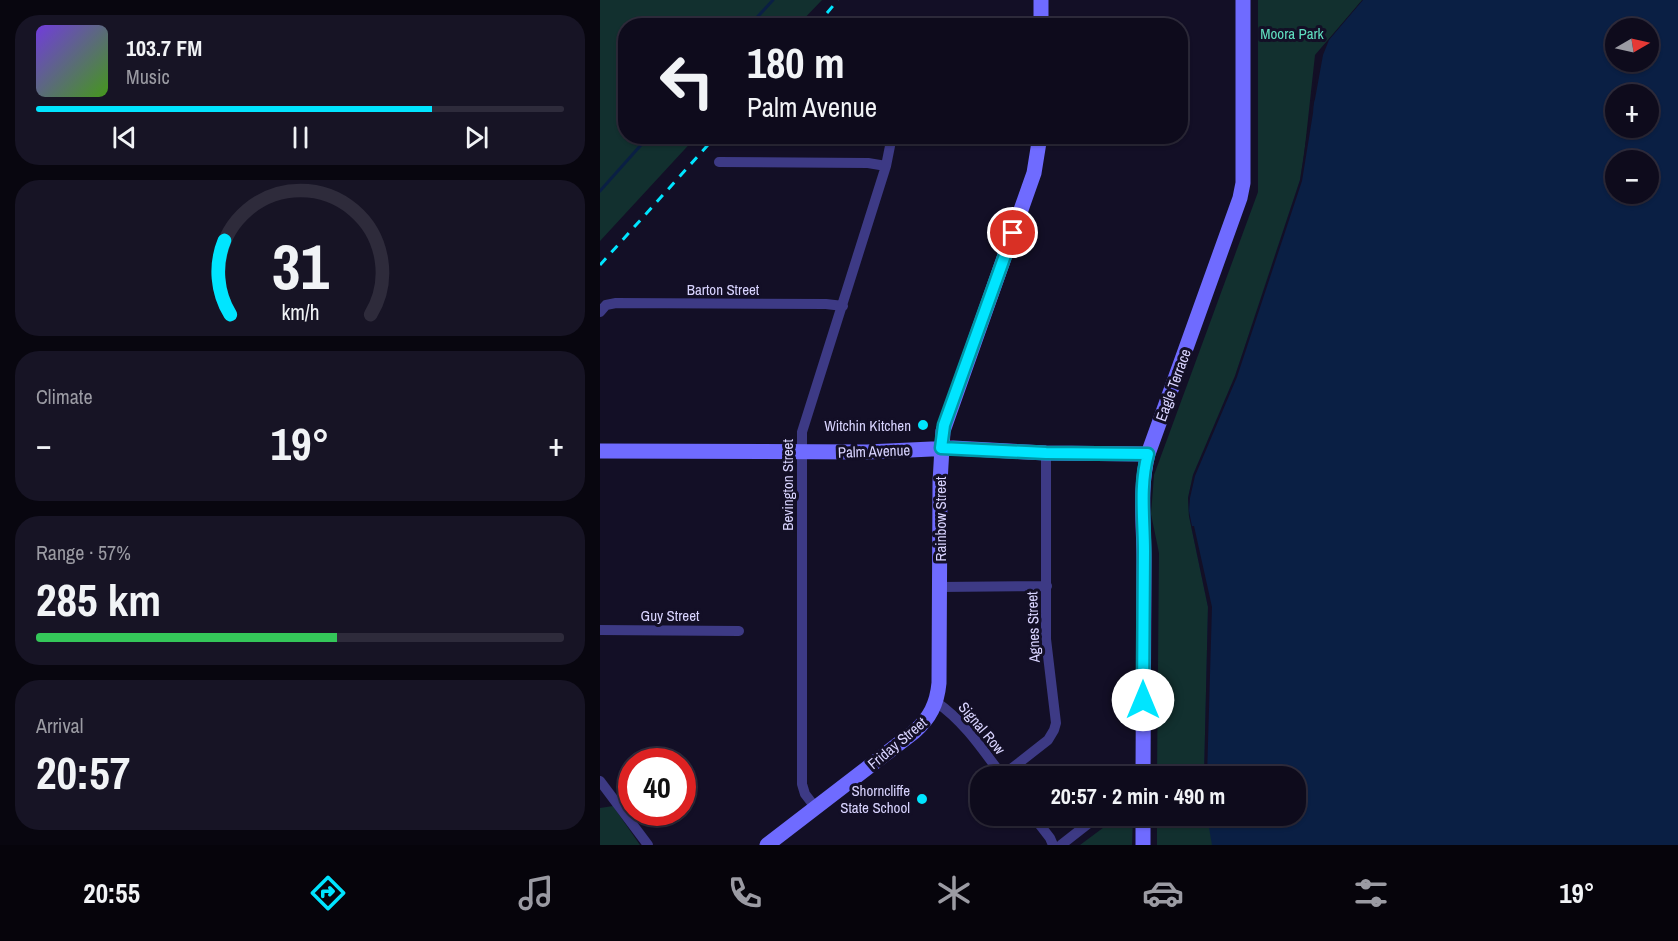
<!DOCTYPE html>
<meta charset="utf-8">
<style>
body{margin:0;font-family:"Archivo Narrow",sans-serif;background:#171425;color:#f1f3f6;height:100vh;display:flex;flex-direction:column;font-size:22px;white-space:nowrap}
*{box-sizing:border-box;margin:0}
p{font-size:20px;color:#9b9ba3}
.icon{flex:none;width:33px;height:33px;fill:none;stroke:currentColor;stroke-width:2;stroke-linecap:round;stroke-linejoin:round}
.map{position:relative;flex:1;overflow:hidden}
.panel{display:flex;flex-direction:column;gap:15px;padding:15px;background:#08060f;width:600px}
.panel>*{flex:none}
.hud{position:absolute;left:18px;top:18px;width:570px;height:126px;border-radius:24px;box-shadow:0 2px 4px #0004,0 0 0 2px #2e2b3b;background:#0e0b1c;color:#f1f3f6;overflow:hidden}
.needle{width:39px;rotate:81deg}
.buttons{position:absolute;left:1005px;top:18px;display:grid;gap:12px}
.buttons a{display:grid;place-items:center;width:54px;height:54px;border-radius:50%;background:#0e0b1c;box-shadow:0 2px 4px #0004,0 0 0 2px #2e2b3b;font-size:30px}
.speed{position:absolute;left:18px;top:748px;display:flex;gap:12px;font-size:30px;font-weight:700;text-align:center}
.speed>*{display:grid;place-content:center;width:78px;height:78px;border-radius:50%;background:#0e0b1c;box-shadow:0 2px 4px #0004,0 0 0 2px #2e2b3b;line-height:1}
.speed .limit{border:9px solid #d22;background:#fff;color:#111}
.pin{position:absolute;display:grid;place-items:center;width:51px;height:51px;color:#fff;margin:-26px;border:3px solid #fff;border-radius:50%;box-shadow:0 2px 6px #0007}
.me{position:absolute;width:66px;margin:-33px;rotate:0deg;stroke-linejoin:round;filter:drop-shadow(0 0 4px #0008)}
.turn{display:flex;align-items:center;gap:21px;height:126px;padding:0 30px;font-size:27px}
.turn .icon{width:78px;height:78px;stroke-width:2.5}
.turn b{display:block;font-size:42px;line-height:51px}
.big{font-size:45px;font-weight:700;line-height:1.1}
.panel .tile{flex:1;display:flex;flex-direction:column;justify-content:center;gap:9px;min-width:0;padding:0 21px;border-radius:24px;background:#171425}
.panel .dial{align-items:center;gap:0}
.dial svg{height:156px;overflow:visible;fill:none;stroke:#2e2b3b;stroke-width:7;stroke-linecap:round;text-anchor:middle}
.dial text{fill:#f1f3f6;stroke:none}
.song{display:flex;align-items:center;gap:18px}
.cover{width:72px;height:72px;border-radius:9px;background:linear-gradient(135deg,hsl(260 70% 55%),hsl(100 70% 35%))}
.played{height:6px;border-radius:3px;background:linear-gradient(90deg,#00e5ff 75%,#2e2b3b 75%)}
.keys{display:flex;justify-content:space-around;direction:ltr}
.heat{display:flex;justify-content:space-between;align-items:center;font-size:33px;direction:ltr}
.charge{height:9px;border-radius:4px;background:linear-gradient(90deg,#34c759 57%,#2e2b3b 0)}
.trip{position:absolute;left:370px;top:766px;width:336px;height:60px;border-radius:24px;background:#0e0b1c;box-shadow:0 2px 4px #0004,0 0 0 2px #2e2b3b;font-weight:700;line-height:60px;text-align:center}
.tabs{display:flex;height:96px;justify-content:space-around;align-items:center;background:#06040b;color:#9b9ba3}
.tabs .icon{width:42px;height:42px}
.tabs .current{color:#00e5ff}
.tabs b{font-size:27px;color:#f1f3f6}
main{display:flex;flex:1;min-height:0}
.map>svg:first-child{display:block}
</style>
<main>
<section class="panel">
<div class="tile">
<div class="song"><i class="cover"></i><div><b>103.7 FM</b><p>Music</p></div></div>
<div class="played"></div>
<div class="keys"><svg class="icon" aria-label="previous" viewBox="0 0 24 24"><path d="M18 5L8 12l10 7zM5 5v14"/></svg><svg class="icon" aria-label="pause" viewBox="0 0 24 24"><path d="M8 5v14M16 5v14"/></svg><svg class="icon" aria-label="next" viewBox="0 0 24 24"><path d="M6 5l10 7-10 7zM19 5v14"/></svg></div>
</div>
<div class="tile dial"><svg viewBox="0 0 100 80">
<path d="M14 69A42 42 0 1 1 86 69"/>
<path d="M14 69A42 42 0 0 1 11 31" stroke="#00e5ff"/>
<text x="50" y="56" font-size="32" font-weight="700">31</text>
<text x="50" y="72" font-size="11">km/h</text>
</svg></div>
<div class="tile"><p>Climate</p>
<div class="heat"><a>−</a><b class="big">19°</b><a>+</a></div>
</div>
<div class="tile"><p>Range · 57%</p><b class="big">285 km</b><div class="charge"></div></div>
<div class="tile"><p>Arrival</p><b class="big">20:57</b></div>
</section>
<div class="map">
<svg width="1078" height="845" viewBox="0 0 1078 845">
<rect width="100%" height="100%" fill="#130f26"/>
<path fill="#12302f" d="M0 0H222L198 25 26 26V136L96 137 0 241Z
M658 0H762L715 55 701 183 610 610 606 777H557L559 553 551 514 554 475 658 192Z
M13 806 40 845H0V808Z
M519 816H532L533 818 532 845H480Z
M557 816H609L614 845H557Z"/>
<path fill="#0a1f44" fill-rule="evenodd" d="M763 0H1078V845H612L607 816H696V777H604L608 607 589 516 588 498 593 475 635 376 700 180 711 113 715 99 723 55 729 40ZM1016 28H1048V62H1016ZM1016 94H1048V128H1016ZM1016 160H1048V194H1016Z"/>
<path fill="#130f26" d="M716 74 713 113 702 181 637 377 595 476 590 498 589 511 592 526H594L612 607 607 777H604L608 607 589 516 588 498 593 475 635 376 700 180Z"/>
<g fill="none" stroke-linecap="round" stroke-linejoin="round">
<path stroke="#0a1f44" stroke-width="3" d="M149 26 173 0
M0 191 49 136"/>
<path stroke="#3d3a85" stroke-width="10" d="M119 162 268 163 286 166
M0 312 6 305 16 303 226 304 243 306
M340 587 447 586
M0 630 139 631
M336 702C364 721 383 750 403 777
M402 776 448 740 454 730 456 723 446 639V453
M0 781 48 845
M215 807 205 794 202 784V432L286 166 292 136
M433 816 450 838 453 845
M461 845 498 816"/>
<path stroke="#6f6bff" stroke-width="15" d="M441 26V0
M0 451 267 452 353 448 446 453 548 454
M543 777C543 705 544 632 544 560 544 525 539 489 548 454L640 198 643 183V0
M543 816V845
M167 845 314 732C330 718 337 704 339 683L340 482 343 431 434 173 440 136"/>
<path stroke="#00e5ff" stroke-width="3" stroke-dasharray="9 8" stroke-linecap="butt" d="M216 26 238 0
M0 265 116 136"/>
</g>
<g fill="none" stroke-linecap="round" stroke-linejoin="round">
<defs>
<path id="route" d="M413 233 344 425 341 448 446 453 548 454C539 486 544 519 544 551 544 601 543 650 543 700"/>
</defs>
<use href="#route" stroke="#0095a6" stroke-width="15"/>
<use href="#route" stroke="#00e5ff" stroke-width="10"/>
</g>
<g fill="#00e5ff" stroke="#130f26" stroke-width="2">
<circle cx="323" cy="425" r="6"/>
<circle cx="322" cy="799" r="6"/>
</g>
<g text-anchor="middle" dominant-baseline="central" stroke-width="6" stroke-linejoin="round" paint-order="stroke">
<g font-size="15" fill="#5fe0c0" stroke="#130f26">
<text x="692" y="33">Moora Park</text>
</g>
<g font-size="15" fill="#d9d4ff" stroke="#130f26">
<text x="123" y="289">Barton Street</text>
<text transform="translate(573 385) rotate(-70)">Eagle Terrace</text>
<text transform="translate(274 451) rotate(-2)">Palm Avenue</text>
<text transform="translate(187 485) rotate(-90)">Bevington Street</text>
<text transform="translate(340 519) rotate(-90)">Rainbow Street</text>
<text x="70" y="615">Guy Street</text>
<text transform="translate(433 627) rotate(-92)">Agnes Street</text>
<text transform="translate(382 728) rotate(50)">Signal Row</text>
<text transform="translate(297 743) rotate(-40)">Friday Street</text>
</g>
<g font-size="15" fill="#d9d4ff" stroke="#130f26" text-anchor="end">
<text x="311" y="425">Witchin Kitchen</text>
<text x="310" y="790">Shorncliffe<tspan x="310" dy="17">State School</tspan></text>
</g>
</g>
</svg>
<div class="buttons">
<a><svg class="needle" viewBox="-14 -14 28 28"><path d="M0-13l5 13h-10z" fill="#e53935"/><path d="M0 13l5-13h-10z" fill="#9b9ba3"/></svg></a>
<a>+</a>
<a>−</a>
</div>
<div class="speed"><div class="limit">40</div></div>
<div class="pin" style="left:413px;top:233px;background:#d93025"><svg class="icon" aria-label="arrive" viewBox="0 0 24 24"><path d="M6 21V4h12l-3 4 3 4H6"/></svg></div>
<svg class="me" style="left:543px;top:700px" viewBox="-20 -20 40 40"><circle r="19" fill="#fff"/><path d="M0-13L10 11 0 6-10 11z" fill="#00e5ff"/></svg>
<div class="trip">20:57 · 2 min · 490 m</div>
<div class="hud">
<div class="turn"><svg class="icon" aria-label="left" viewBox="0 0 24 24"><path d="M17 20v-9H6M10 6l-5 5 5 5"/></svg><div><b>180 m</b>Palm Avenue</div></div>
</div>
</div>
</main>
<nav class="tabs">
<b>20:55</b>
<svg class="icon current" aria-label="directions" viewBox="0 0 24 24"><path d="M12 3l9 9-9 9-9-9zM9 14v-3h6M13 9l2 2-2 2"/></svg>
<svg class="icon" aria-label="music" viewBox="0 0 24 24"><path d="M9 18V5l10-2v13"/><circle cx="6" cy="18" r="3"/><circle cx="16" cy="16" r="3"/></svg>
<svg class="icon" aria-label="phone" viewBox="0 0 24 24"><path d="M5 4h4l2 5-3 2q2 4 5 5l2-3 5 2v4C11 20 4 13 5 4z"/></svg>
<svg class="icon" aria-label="climate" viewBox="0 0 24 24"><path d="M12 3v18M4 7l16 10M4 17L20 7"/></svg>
<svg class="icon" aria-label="car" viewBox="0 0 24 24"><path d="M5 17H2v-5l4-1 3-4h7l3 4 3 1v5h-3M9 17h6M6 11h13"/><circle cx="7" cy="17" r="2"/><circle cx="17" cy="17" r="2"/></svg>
<svg class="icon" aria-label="filters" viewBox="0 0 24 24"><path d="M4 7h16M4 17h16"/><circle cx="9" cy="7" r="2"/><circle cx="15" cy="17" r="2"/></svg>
<b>19°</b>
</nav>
